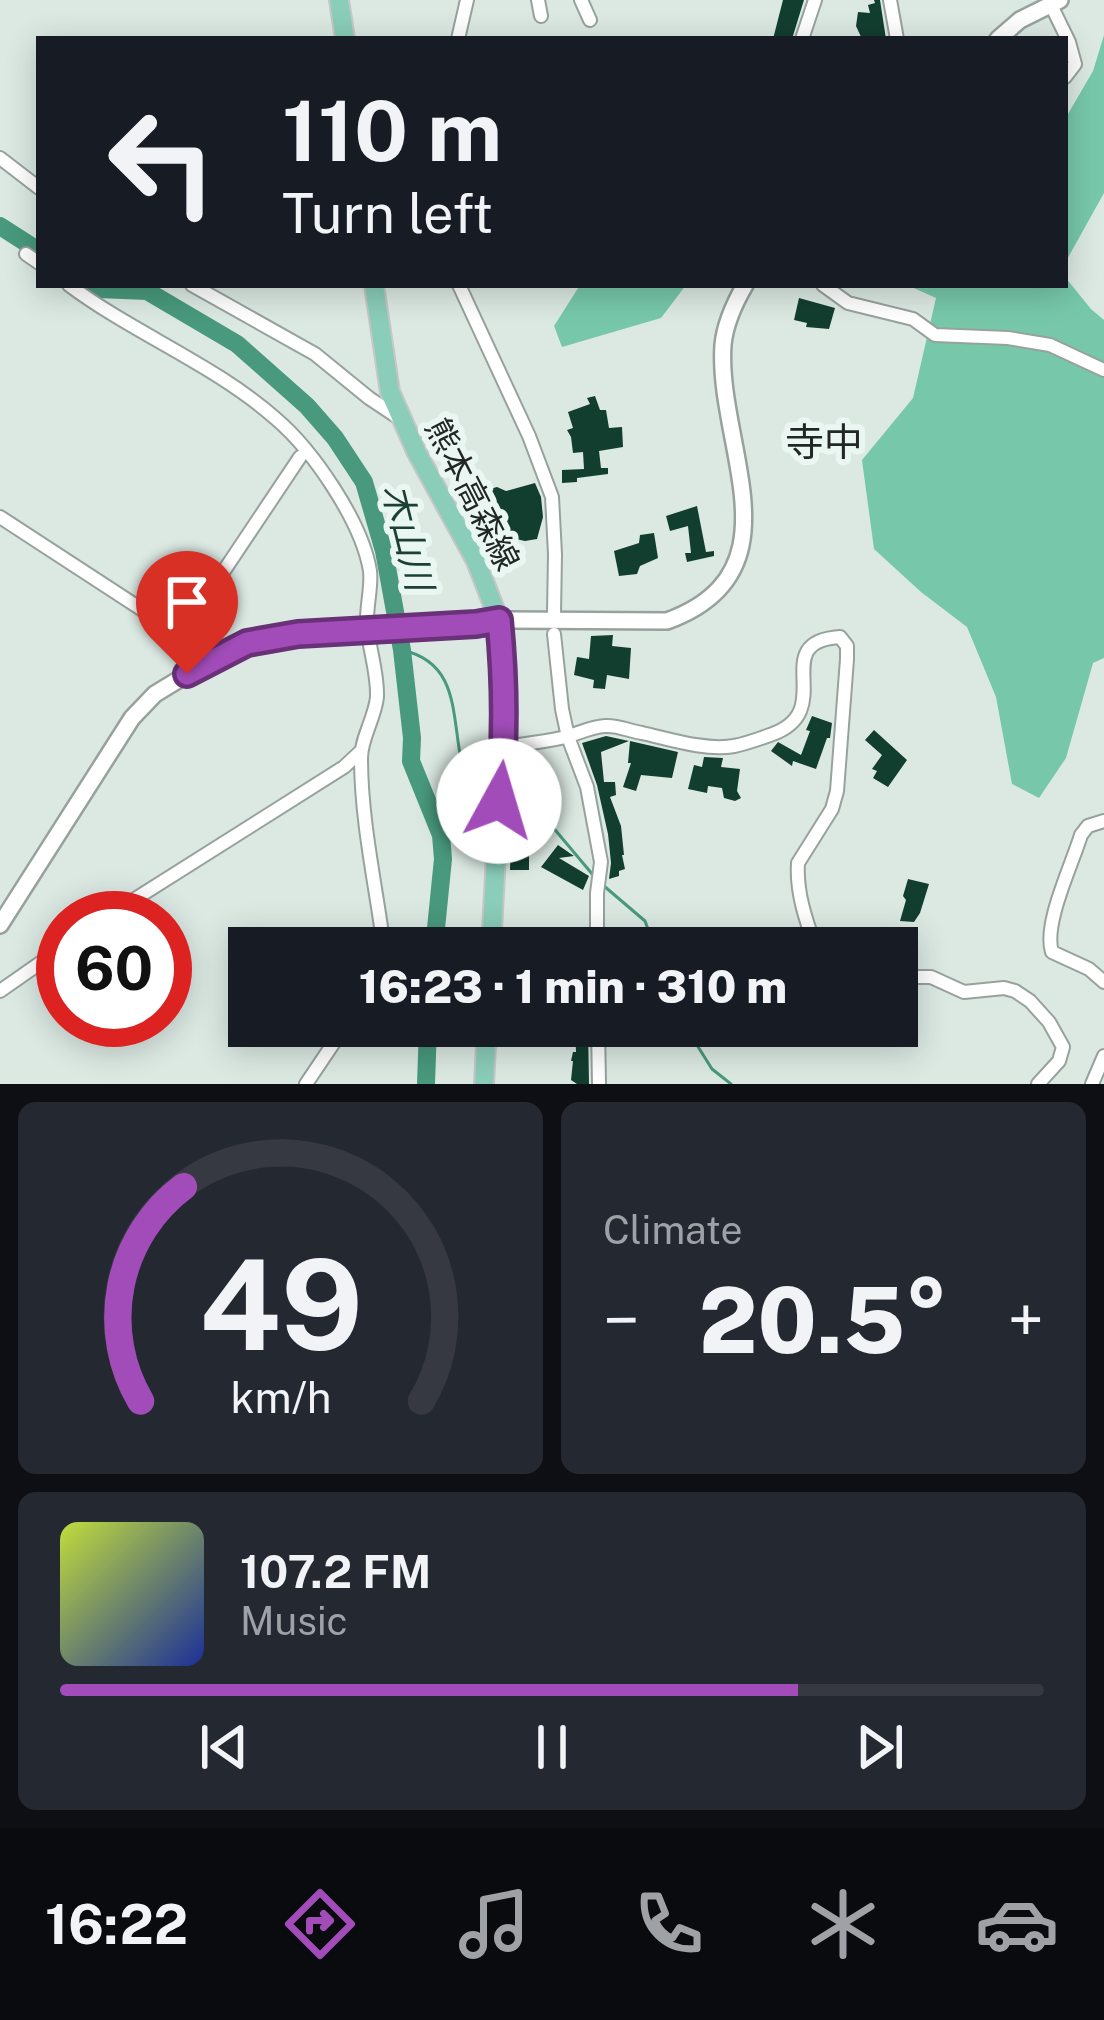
<!DOCTYPE html>
<meta charset="utf-8">
<style>
body{margin:0;font-family:"Public Sans","Noto Sans JP",sans-serif;background:#242831;color:#f1f3f6;height:100vh;display:flex;flex-direction:column;font-size:45px;white-space:nowrap}
*{box-sizing:border-box;margin:0}
p{font-size:39px;color:#9ea1a6}
.icon{flex:none;width:66px;height:66px;fill:none;stroke:currentColor;stroke-width:2;stroke-linecap:round;stroke-linejoin:round}
.map{position:relative;height:1084px;overflow:hidden}
.side{display:flex;flex-direction:column;gap:18px;padding:18px;background:#0d0f14;flex:1}
.side>*{flex:none}
.hud{position:absolute;left:36px;top:36px;width:1032px;height:252px;border-radius:0px;box-shadow:0 6px 30px #0003;background:#171b24;color:#f1f3f6;overflow:hidden}
.speed{position:absolute;left:36px;top:891px;display:flex;gap:24px;font-size:60px;font-weight:700;text-align:center}
.speed>*{display:grid;place-content:center;width:156px;height:156px;border-radius:50%;background:#171b24;box-shadow:0 6px 30px #0003;line-height:1}
.speed .limit{border:18px solid #d22;background:#fff;color:#111}
.pin{position:absolute;display:grid;place-items:center;width:102px;height:102px;color:#fff;margin:-123px -51px;border-radius:50% 50% 50% 0;rotate:-45deg;box-shadow:0 0 12px #0007}
.pin .icon{rotate:45deg}
.me{position:absolute;width:132px;margin:-66px;rotate:6deg;stroke-linejoin:round;filter:drop-shadow(0 0 9px #0008)}
.turn{display:flex;align-items:center;gap:42px;height:252px;padding:0 48px;font-size:54px}
.turn .icon{width:156px;height:156px;stroke-width:2.5}
.turn b{display:block;font-size:84px;line-height:102px}
.big{font-size:90px;font-weight:800;line-height:1.1}
.side .card{flex:1;display:flex;flex-direction:column;justify-content:center;gap:18px;min-width:0;padding:0 42px;border-radius:18px;background:#242831}
.side .dial{align-items:center;gap:0}
.dial svg{height:312px;overflow:visible;fill:none;stroke:#363941;stroke-width:7;stroke-linecap:round;text-anchor:middle}
.dial text{fill:#f1f3f6;stroke:none}
.song{display:flex;align-items:center;gap:36px}
.cover{width:144px;height:144px;border-radius:18px;background:linear-gradient(135deg,hsl(70 70% 55%),hsl(230 70% 35%))}
.played{height:12px;border-radius:6px;background:linear-gradient(90deg,#a24cb9 75%,#363941 75%)}
.keys{display:flex;justify-content:space-around;direction:ltr}
.heat{display:flex;justify-content:space-between;align-items:center;font-size:66px;direction:ltr}
.side .tiles{flex:1;display:grid;gap:18px;grid-template-columns:1fr 1fr}
.card:last-child{grid-column:span 2}
.trip{position:absolute;left:228px;top:927px;width:690px;height:120px;border-radius:0px;background:#171b24;box-shadow:0 6px 30px #0003;font-weight:800;line-height:120px;text-align:center}
.tab-bar{display:flex;height:192px;justify-content:space-around;align-items:center;background:#090b0e;color:#9ea1a6}
.tab-bar .icon{width:84px;height:84px}
.tab-bar .active{color:#a24cb9}
.tab-bar b{font-size:54px;color:#f1f3f6}
.map>svg:first-child{display:block}
</style>
<div class="map">
<svg width="1104" height="1084" viewBox="0 0 1104 1084">
<rect width="100%" height="100%" fill="#dce9e3"/>
<path fill="#77c8ab" d="M1104 35V193L1065 263V119L1093 71Z
M1065 277 1091 309 1104 320V658L1093 663 1066 758 1039 798 1012 784 996 697 967 627 921 592 874 549 862 460 913 398 936 298 907 285H1065Z
M580 285H686L661 318 562 347 554 326Z"/>
<g fill="none" stroke-linecap="round" stroke-linejoin="round">
<path stroke="#48997d" stroke-width="3" d="M402 650C456 662 452 708 460 754L494 780
M507 789 551 825 593 875
M604 886 645 921 655 948
M685 1026 712 1069 731 1084"/>
<path stroke="#48997d" stroke-width="18" d="M0 226 39 251
M92 285 98 289 147 291 237 344 307 406 335 438 364 482 384 551 402 650 412 738 411 761 441 835 443 859 434 948
M426 1084 428 1026"/>
</g>
<path fill="#123e30" d="M783 0H804L792 39H773Z
M874 0H880L886 39H862L856 26 858 12 870 13 868 5 875 3Z
M799 298 835 308 829 329 806 327 807 323 794 320Z
M595 396 600 410H606L609 428 622 427 623 447 599 451 601 468H608V474L577 478V482L562 483V470L584 469 583 452 573 453 571 437 567 430 573 428 568 412 590 404 587 398Z
M535 483 541 497 543 517 537 539 525 541 498 535 496 519 486 509 483 491 497 487 506 491Z
M697 506 706 552 714 551V556L687 562 685 553H691L688 526 670 531 666 516Z
M654 533 658 558 640 566 637 574 619 576 614 551 639 543 640 535Z
M613 635 612 646 631 648 629 679 607 675 605 689 593 688 594 680 574 675 577 657 589 659 591 636Z
M812 716 832 723 830 738H827L816 769 793 761 792 766 771 751 778 742 801 755 810 731 806 730Z
M874 730 907 760 888 787 873 778 877 771 872 769 882 755 865 740Z
M606 736 629 741 601 752 604 782H615L616 795 610 797 621 826 624 855H622L625 869 619 871V876L609 879 611 863 608 834 597 785 582 743Z
M630 741 678 752 672 778 641 775 636 791 623 787 631 763H628Z
M704 757 723 758 721 767 740 769 737 791 741 798 735 801 724 798 722 788 708 786 707 793 688 789 694 765 702 767Z
M529 813 543 824 529 840V870H510L511 838Z
M558 845 574 856 559 858 589 876 583 890 541 867Z
M908 879 929 884 920 913 914 922 900 921 906 900 903 896Z
M575 1026H588L589 1084H577L571 1080 573 1061H571L573 1052H576Z"/>
<g fill="none" stroke-linecap="round" stroke-linejoin="round">
<defs>
<path id="minor" d="M538 0 541 16
M581 0 590 20
M890 0 897 39
M1051 5 1069 42 1075 64 1065 77
M458 39 467 0
M802 39 815 0
M0 158 39 188
M26 254 39 263
M69 285C133 333 215 365 275 418 313 450 362 522 370 571 372 587 366 607 367 625 369 649 378 673 377 697 375 718 361 738 361 758 361 821 376 886 384 948
M192 285 315 354 369 398 402 420
M459 285 529 436 552 497 555 554 554 614
M823 285 848 303 913 319 935 335 1008 338 1050 345 1104 370
M0 517 181 635 219 655
M554 634 562 709 568 737 587 787 601 862 597 893V948
M181 635 300 457
M505 747C524 744 542 742 561 738 576 735 589 727 605 726 618 725 629 731 642 733 669 739 706 751 734 746 745 744 759 739 770 735 841 711 765 642 840 637L847 646V659L837 791 832 809 798 863C796 892 806 921 816 948
M1104 821 1088 826 1081 835C1072 865 1043 924 1052 952L1089 969 1104 982
M105 918 344 767 360 752
M897 977H931L964 992 1004 988 1015 991 1030 1001 1049 1022 1063 1047 1059 1061 1038 1084
M0 991 63 947
M598 1026 599 1084
M306 1084 345 1026
M1092 1084 1104 1056"/>
<path id="tertiary" d="M998 39 1020 20 1060 0
M0 925 132 718 155 694 219 655 247 643 299 634 476 624 499 620 667 621C802 572 716 445 723 345 725 323 734 304 745 285"/>
<path id="primary" d="M339 0 345 39
M374 285 390 392 417 453 476 561 499 620 504 672 505 747 499 801 491 948
M484 1084 487 1026"/>
</defs>
<use href="#minor" stroke="#97a29d" stroke-width="16"/>
<use href="#tertiary" stroke="#97a29d" stroke-width="20"/>
<use href="#primary" stroke="#c6c7c6" stroke-width="22"/>
<use href="#minor" stroke="#fff" stroke-width="12"/>
<use href="#tertiary" stroke="#fff" stroke-width="15"/>
<use href="#primary" stroke="#8acdb8" stroke-width="18"/>
</g>
<g fill="none" stroke-linecap="round" stroke-linejoin="round">
<defs>
<path id="route" d="M187 674 247 643 298 634 476 624 499 620C505 681 506 740 499 801"/>
</defs>
<use href="#route" stroke="#693178" stroke-width="30"/>
<use href="#route" stroke="#a24cb9" stroke-width="21"/>
</g>
<g text-anchor="middle" dominant-baseline="central" stroke-width="12" stroke-linejoin="round" paint-order="stroke">
<g font-size="33" fill="#222725" stroke="#e9f6f1">
<text transform="translate(473 494) rotate(63)">熊本高森線</text>
</g>
<g font-size="36" font-style="italic" fill="#1c4034" stroke="#e9f6f1">
<text transform="translate(408 537) rotate(76)">木山川</text>
</g>
<g font-size="39" fill="#222725" stroke="#e9f6f1">
<text x="824" y="442">寺中</text>
</g>
</g>
</svg>
<div class="speed"><div class="limit">60</div></div>
<div class="pin" style="left:187px;top:674px;background:#d93025"><svg class="icon" aria-label="arrive" viewBox="0 0 24 24"><path d="M6 21V4h12l-3 4 3 4H6"/></svg></div>
<svg class="me" style="left:499px;top:801px" viewBox="-20 -20 40 40"><circle r="19" fill="#fff"/><path d="M0-13L10 11 0 6-10 11z" fill="#a24cb9"/></svg>
<div class="trip">16:23 · 1 min · 310 m</div>
<div class="hud">
<div class="turn"><svg class="icon" aria-label="left" viewBox="0 0 24 24"><path d="M17 20v-9H6M10 6l-5 5 5 5"/></svg><div><b>110 m</b>Turn left</div></div>
</div>
</div>
<section class="side">
<div class="tiles">
<div class="card dial"><svg viewBox="0 0 100 80">
<path d="M14 69A42 42 0 1 1 86 69"/>
<path d="M14 69A42 42 0 0 1 25 14" stroke="#a24cb9"/>
<text x="50" y="56" font-size="32" font-weight="700">49</text>
<text x="50" y="72" font-size="11">km/h</text>
</svg></div>
<div class="card"><p>Climate</p>
<div class="heat"><a>−</a><b class="big">20.5°</b><a>+</a></div>
</div>
<div class="card">
<div class="song"><i class="cover"></i><div><b>107.2 FM</b><p>Music</p></div></div>
<div class="played"></div>
<div class="keys"><svg class="icon" aria-label="previous" viewBox="0 0 24 24"><path d="M18 5L8 12l10 7zM5 5v14"/></svg><svg class="icon" aria-label="pause" viewBox="0 0 24 24"><path d="M8 5v14M16 5v14"/></svg><svg class="icon" aria-label="next" viewBox="0 0 24 24"><path d="M6 5l10 7-10 7zM19 5v14"/></svg></div>
</div>
</div>
</section>
<nav class="tab-bar">
<b>16:22</b>
<svg class="icon active" aria-label="directions" viewBox="0 0 24 24"><path d="M12 3l9 9-9 9-9-9zM9 14v-3h6M13 9l2 2-2 2"/></svg>
<svg class="icon" aria-label="music" viewBox="0 0 24 24"><path d="M9 18V5l10-2v13"/><circle cx="6" cy="18" r="3"/><circle cx="16" cy="16" r="3"/></svg>
<svg class="icon" aria-label="phone" viewBox="0 0 24 24"><path d="M5 4h4l2 5-3 2q2 4 5 5l2-3 5 2v4C11 20 4 13 5 4z"/></svg>
<svg class="icon" aria-label="climate" viewBox="0 0 24 24"><path d="M12 3v18M4 7l16 10M4 17L20 7"/></svg>
<svg class="icon" aria-label="car" viewBox="0 0 24 24"><path d="M5 17H2v-5l4-1 3-4h7l3 4 3 1v5h-3M9 17h6M6 11h13"/><circle cx="7" cy="17" r="2"/><circle cx="17" cy="17" r="2"/></svg>
</nav>
